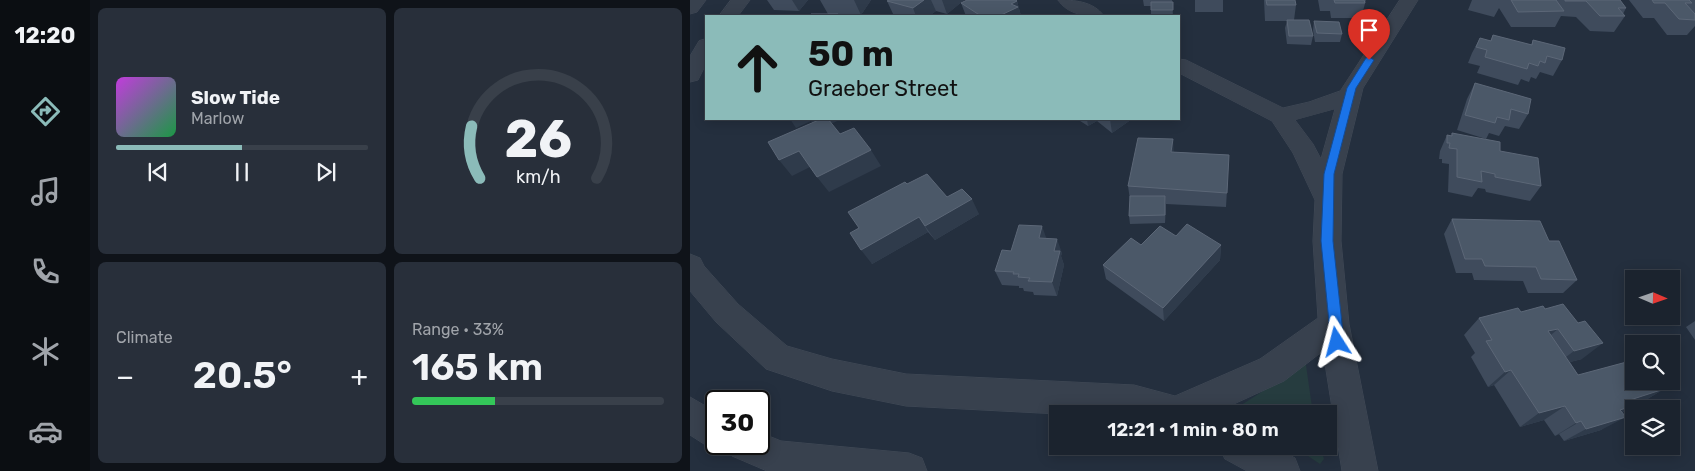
<!DOCTYPE html>
<meta charset="utf-8">
<style>
body{margin:0;font-family:Rubik,sans-serif;background:#282f3a;color:#f1f3f6;height:100vh;display:flex;flex-direction:column;font-size:19px;white-space:nowrap}
*{box-sizing:border-box;margin:0}
p{font-size:16px;color:#a0a4aa}
.icon{flex:none;width:28px;height:28px;fill:none;stroke:currentColor;stroke-width:2;stroke-linecap:round;stroke-linejoin:round}
.map{position:relative;flex:1;overflow:hidden}
.panel{display:flex;flex-direction:column;gap:8px;padding:8px;background:#0f1319;width:600px}
.panel>*{flex:none}
.guide{position:absolute;left:15px;top:15px;width:475px;height:105px;border-radius:0px;box-shadow:0 2px 12px #0003,0 0 0 1px #39404a;background:#8bbbb9;color:#111;overflow:hidden}
.needle{width:32px;rotate:92deg}
.buttons{position:absolute;left:935px;top:270px;display:grid;gap:10px}
.buttons a{display:grid;place-items:center;width:55px;height:55px;border-radius:0px;background:#1b232e;box-shadow:0 2px 12px #0003,0 0 0 1px #39404a;font-size:25px}
.speed{position:absolute;left:15px;top:390px;display:flex;gap:10px;font-size:25px;font-weight:700;text-align:center}
.speed>*{display:grid;place-content:center;width:65px;height:65px;border-radius:50%;background:#1b232e;box-shadow:0 2px 12px #0003,0 0 0 1px #39404a;line-height:1}
.speed .limit{border:2px solid #111;border-radius:8px;background:#fff;color:#111}
.pin{position:absolute;display:grid;place-items:center;width:42px;height:42px;color:#fff;margin:-51px -21px;border-radius:50% 50% 50% 0;rotate:-45deg;box-shadow:0 0 5px #0007}
.pin .icon{rotate:45deg}
.me{position:absolute;width:55px;margin:-28px;rotate:351deg;stroke-linejoin:round;filter:drop-shadow(0 0 4px #0008)}
.turn{display:flex;align-items:center;gap:18px;height:105px;padding:0 20px;font-size:22px}
.turn .icon{width:65px;height:65px;stroke-width:2.5}
.turn b{display:block;font-size:35px;line-height:42px}
.big{font-size:38px;font-weight:600;line-height:1.1}
.panel .widget{flex:1;display:flex;flex-direction:column;justify-content:center;gap:8px;min-width:0;padding:0 18px;border-radius:8px;background:#282f3a}
.panel .dial{align-items:center;gap:0}
.dial svg{height:130px;overflow:visible;fill:none;stroke:#39404a;stroke-width:7;stroke-linecap:round;text-anchor:middle}
.dial text{fill:#f1f3f6;stroke:none}
.song{display:flex;align-items:center;gap:15px}
.cover{width:60px;height:60px;border-radius:8px;background:linear-gradient(135deg,hsl(290 70% 55%),hsl(140 70% 35%))}
.played{height:5px;border-radius:2px;background:linear-gradient(90deg,#8bbbb9 50%,#39404a 50%)}
.keys{display:flex;justify-content:space-around;direction:ltr}
.heat{display:flex;justify-content:space-between;align-items:center;font-size:28px;direction:ltr}
.charge{height:8px;border-radius:4px;background:linear-gradient(90deg,#34c759 33%,#39404a 0)}
.panel .tiles{flex:1;display:grid;gap:8px;grid-template-columns:repeat(2,1fr)}
.trip{position:absolute;left:359px;top:405px;width:288px;height:50px;border-radius:0px;background:#1b232e;box-shadow:0 2px 12px #0003,0 0 0 1px #39404a;font-weight:600;line-height:50px;text-align:center}
main{display:flex;flex:1;min-height:0}
.tab-bar{display:flex;flex-direction:column;width:90px;justify-content:space-around;align-items:center;background:#0b0e12;color:#a0a4aa}
.tab-bar .icon{width:35px;height:35px}
.tab-bar .on{color:#8bbbb9}
.tab-bar b{font-size:22px;color:#f1f3f6}
.map>svg:first-child{display:block}
</style>
<main>
<nav class="tab-bar">
<b>12:20</b>
<svg class="icon on" aria-label="directions" viewBox="0 0 24 24"><path d="M12 3l9 9-9 9-9-9zM9 14v-3h6M13 9l2 2-2 2"/></svg>
<svg class="icon" aria-label="music" viewBox="0 0 24 24"><path d="M9 18V5l10-2v13"/><circle cx="6" cy="18" r="3"/><circle cx="16" cy="16" r="3"/></svg>
<svg class="icon" aria-label="phone" viewBox="0 0 24 24"><path d="M5 4h4l2 5-3 2q2 4 5 5l2-3 5 2v4C11 20 4 13 5 4z"/></svg>
<svg class="icon" aria-label="climate" viewBox="0 0 24 24"><path d="M12 3v18M4 7l16 10M4 17L20 7"/></svg>
<svg class="icon" aria-label="car" viewBox="0 0 24 24"><path d="M5 17H2v-5l4-1 3-4h7l3 4 3 1v5h-3M9 17h6M6 11h13"/><circle cx="7" cy="17" r="2"/><circle cx="17" cy="17" r="2"/></svg>
</nav>
<section class="panel">
<div class="tiles">
<div class="widget">
<div class="song"><i class="cover"></i><div><b>Slow Tide</b><p>Marlow</p></div></div>
<div class="played"></div>
<div class="keys"><svg class="icon" aria-label="previous" viewBox="0 0 24 24"><path d="M18 5L8 12l10 7zM5 5v14"/></svg><svg class="icon" aria-label="pause" viewBox="0 0 24 24"><path d="M8 5v14M16 5v14"/></svg><svg class="icon" aria-label="next" viewBox="0 0 24 24"><path d="M6 5l10 7-10 7zM19 5v14"/></svg></div>
</div>
<div class="widget dial"><svg viewBox="0 0 100 80">
<path d="M14 69A42 42 0 1 1 86 69"/>
<path d="M14 69A42 42 0 0 1 9 37" stroke="#8bbbb9"/>
<text x="50" y="56" font-size="32" font-weight="700">26</text>
<text x="50" y="72" font-size="11">km/h</text>
</svg></div>
<div class="widget"><p>Climate</p>
<div class="heat"><a>−</a><b class="big">20.5°</b><a>+</a></div>
</div>
<div class="widget"><p>Range · 33%</p><b class="big">165 km</b><div class="charge"></div></div>
</div>
</section>
<div class="map">
<svg width="1005" height="471" viewBox="0 0 1005 471">
<rect width="100%" height="100%" fill="#242f3e"/>
<path fill="#263c3f" d="M609 361 616 365 623 414H546L545 409 570 393Z
M603 446H630L634 459 630 464Z"/>
<g fill="none" stroke-linecap="round" stroke-linejoin="round">
<defs>
<path id="street" d="M0 0H16L7 12 0 14Z
M41 0H60L48 16H29Z
M368 0C384 0 403 1 414 16 397 17 378 15 368 0Z
M710 0H728L673 88 652 174 651 241 659 324 688 471H652L633 351 594 381 522 414H369L216 406 142 391 76 369 26 322 0 291V254L10 258 14 266 48 304 97 346 142 359 216 374 444 385 485 396 570 359 628 318 623 241 625 200 603 153 582 121 489 73V59L496 60 593 108 619 102 650 91ZM645 109 631 159 623 144 605 120Z
M16 39V64L8 80 0 82V56L9 41Z
M0 397 26 412V444H69V432L91 441 219 453 232 458 237 471H77L42 456 37 445 26 449 14 444 0 435Z
M530 446H583L605 458 610 471H557L535 459Z"/>
</defs>
<use href="#street" stroke="#414a57" stroke-width="1"/>
<use href="#street" fill="#38414e" fill-rule="evenodd"/>
</g>
<path fill="#3f4b5c" d="M77 0H118L109 11 84 10Z
M130 0H181L171 15H148L149 16H119L138 14Z
M199 0H274L257 14 246 11 239 16H204L197 1Z
M453 0H482L483 16H461V6H454Z
M505 0H533V12H505Z
M574 0H605L606 5 604 20 623 36 621 45 597 44 595 28 597 21H575Z
M628 0H676L671 18H641L640 11H630Z
M782 0H930L936 8 933 14 935 16 924 32 900 31 886 17 871 16 865 27H821L809 8 804 17 778 10Z
M939 0H1005V26L997 35H977L964 18H953Z
M327 1 331 16H276L271 3Z
M624 21 652 34 650 42H625L623 30Z
M803 35 841 45 843 40 872 60 863 76 850 72 846 79 841 77 839 82 831 79 828 85 787 73 790 66 778 63 782 53 790 38 800 41Z
M785 83 838 114 829 129 815 126 809 136 799 133 796 139 767 130 777 99Z
M387 119H442L422 133 407 121 398 126Z
M762 133 810 151 851 186 840 201 796 192 795 189 788 188 782 197 758 192 759 164 752 163V159H749L750 151 757 135 761 136Z
M484 152 539 155 536 207 476 204 475 223 440 224 439 216 440 200 438 186Z
M217 184 257 197 289 214 245 240 238 232 182 264 169 228Z
M762 219 887 280 873 293H838L833 281 784 280 782 273H766L754 234Z
M486 236 531 245 530 260 474 321 416 279 413 265 451 245Z
M357 239 372 253 371 256 374 265 367 296 344 295 343 292 334 291 333 288H329V286L312 285 305 271 321 251Z
M853 306 892 359 880 362 888 375 974 389 949 404 945 405 932 413 911 430 874 441 869 434 865 436 854 420 830 427 804 385 798 387 781 357 785 353 774 335 789 318 831 312Z
M1005 321V340L996 327Z"/>
<path fill="#2f3b4b" d="M102 0H118L109 11Z
M164 0H181L171 15Z
M234 0H241L246 11 239 16H226L223 8Z
M252 0H274L257 14Z
M327 1 331 16H309L321 4Z
M100 119H152L127 130 121 121 106 128Z
M397 119H407V121L398 126Z
M420 119H442L422 133Z
M483 139 484 155 481 152Z
M181 150 191 166 139 192 127 177Z
M109 151 122 166 102 176 89 160Z
M475 196 476 204 475 223Z
M282 199 289 214 245 240 235 226Z
M229 217 238 232 182 264 171 250Z
M352 226 357 240 349 238Z
M367 239 372 253 371 256 374 265 367 296 362 282 364 251Z
M531 245 530 260 474 321 473 308Z
M868 329 849 345 858 331Z
M913 343 892 359 864 366 884 351Z
M821 370 804 385 798 387 815 372Z
M974 389 949 404 916 413 940 400Z
M945 405 921 419 930 410Z
M875 406 854 420 830 427 849 413Z
M936 417 911 430 874 441 896 429Z
M891 421 869 434 865 436 886 423Z"/>
<path fill="#4b5868" stroke="#5c6777" d="M199 0H234L223 8 197 1Z
M277 0H326L327 1 321 4 328 7 309 16H291L271 3Z
M576 0H605L606 5H577Z
M644 0H674L675 3H645Z
M821 0H866L874 11 828 12Z
M875 0H930L936 8H928L935 16H910L896 1H875Z
M962 0H999L1002 3H995L1005 14V20L989 19 975 3H964Z
M461 2H483V10H461Z
M121 14H148L146 16H119Z
M597 20H619L623 36H599Z
M624 21 649 22 652 34 627 33Z
M803 35 842 45 843 40 875 48 872 60 857 56 855 63 850 61 848 66 839 63 837 69 795 57 797 50 786 47 790 38 801 41Z
M785 83 841 99 838 114 821 109 819 120 807 117 805 123 775 115Z
M131 119H138L150 134 164 128 181 150 127 177 109 151 89 160 78 142Z
M762 133 810 142V151L848 158 851 186 805 177V174L791 171 792 182 767 177V149L759 148 760 143H757V135L762 136Z
M448 138 483 139 481 152 539 155 537 193 438 186Z
M237 174 257 197 272 189 282 199 235 226 229 217 171 250 160 233 169 228 158 212 215 182 217 184Z
M440 196H475V215L439 216Z
M762 219 850 221 859 241H869L887 280 851 279 846 267 795 266 792 259H775Z
M497 224 531 245 473 308 413 265 441 238 451 245 470 226 486 236Z
M329 225 352 226 349 238 367 239 364 251H370L362 282 338 281 340 278 328 277 329 274H323L324 272 305 271 312 250 321 251Z
M873 304 888 323 895 321 913 343 884 351 868 329 858 331 888 375 944 360V381H968L974 389 940 400 945 405 930 410 936 417 896 429 891 421 886 423 875 406 849 413 821 370 815 372 796 341 802 340 789 318 828 308 831 312 853 306 855 309Z"/>
<path fill="#1a73e8" stroke="#114b97" d="M679 57 684 60 666 88 644 174 643 241 654 342 652 346 647 348 643 346 641 342 631 241 634 174 657 88 676 58Z"/>
</svg>
<div class="buttons">
<a><svg class="needle" viewBox="-14 -14 28 28"><path d="M0-13l5 13h-10z" fill="#e53935"/><path d="M0 13l5-13h-10z" fill="#a0a4aa"/></svg></a>
<a><svg class="icon" aria-label="search" viewBox="0 0 24 24"><circle cx="10" cy="10" r="6"/><path d="M15 15l6 6"/></svg></a>
<a><svg class="icon" aria-label="layers" viewBox="0 0 24 24"><path d="M12 4l9 5-9 5-9-5zM3 14l9 5 9-5"/></svg></a>
</div>
<div class="speed"><div class="limit">30</div></div>
<div class="pin" style="left:679px;top:60px;background:#d93025"><svg class="icon" aria-label="arrive" viewBox="0 0 24 24"><path d="M6 21V4h12l-3 4 3 4H6"/></svg></div>
<svg class="me" style="left:647px;top:342px" viewBox="-20 -20 40 40"><path d="M0-17L14 15 0 8-14 15z" fill="#1a73e8" stroke="#fff" stroke-width="4"/></svg>
<div class="trip">12:21 · 1 min · 80 m</div>
<div class="guide">
<div class="turn"><svg class="icon" aria-label="ahead" viewBox="0 0 24 24"><path d="M12 20V5M6 11l6-6 6 6"/></svg><div><b>50 m</b>Graeber Street</div></div>
</div>
</div>
</main>
